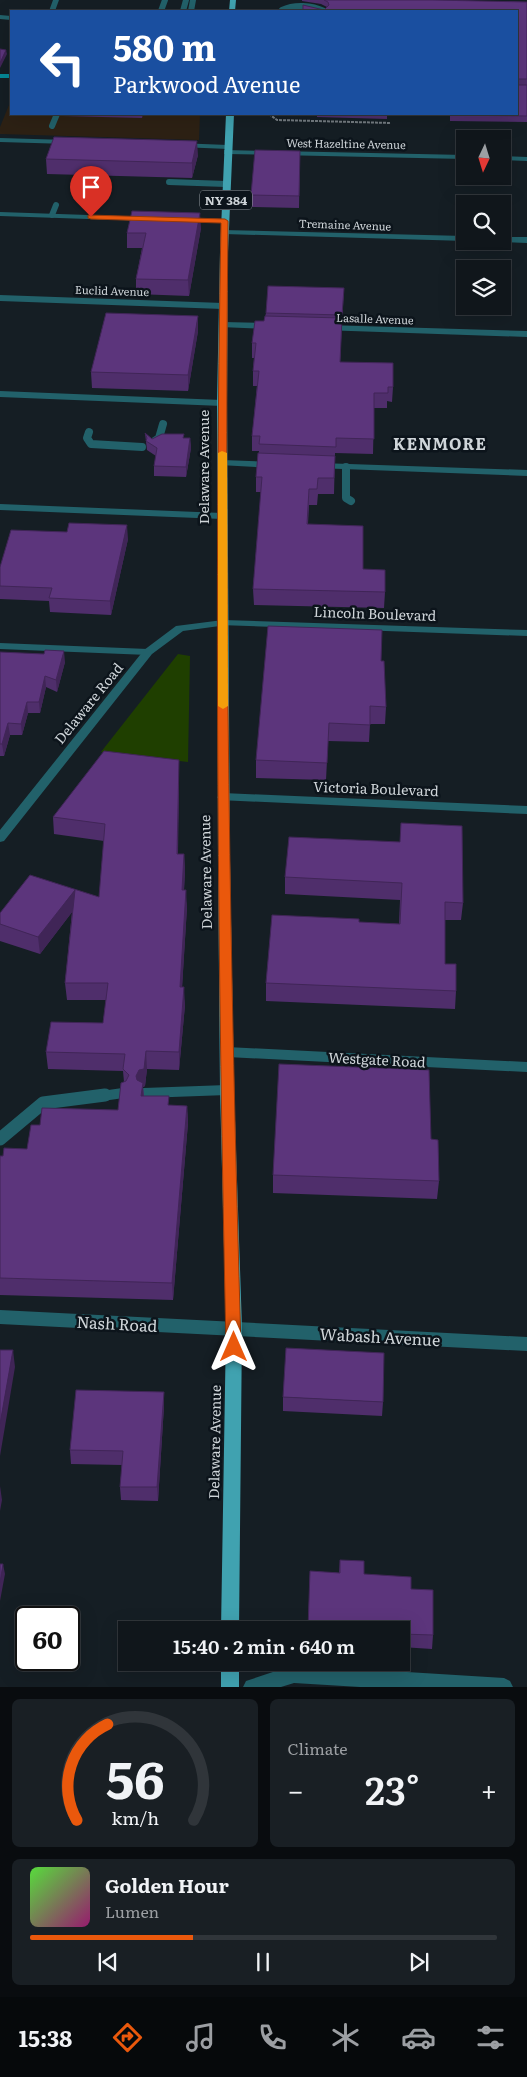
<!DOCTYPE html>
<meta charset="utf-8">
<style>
body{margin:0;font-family:Literata,serif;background:#191f24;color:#f1f3f6;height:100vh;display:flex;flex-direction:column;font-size:19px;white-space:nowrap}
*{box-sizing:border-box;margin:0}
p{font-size:16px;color:#9c9fa3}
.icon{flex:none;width:28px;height:28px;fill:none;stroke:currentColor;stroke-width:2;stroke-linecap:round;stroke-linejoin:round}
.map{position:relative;height:1687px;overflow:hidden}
.details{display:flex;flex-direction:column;gap:12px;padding:12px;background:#090c0f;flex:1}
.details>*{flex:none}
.hud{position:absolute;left:10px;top:10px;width:508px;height:105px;border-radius:0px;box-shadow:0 5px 20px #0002,0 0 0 1px #30353a;background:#1a4fa0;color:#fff;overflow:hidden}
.needle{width:32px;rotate:184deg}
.fabs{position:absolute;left:456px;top:130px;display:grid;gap:10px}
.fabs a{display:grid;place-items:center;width:55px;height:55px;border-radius:0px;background:#10161b;box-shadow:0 5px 20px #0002,0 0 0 1px #30353a;font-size:25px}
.speed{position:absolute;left:15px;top:1606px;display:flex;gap:10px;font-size:25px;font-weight:700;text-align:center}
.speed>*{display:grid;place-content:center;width:65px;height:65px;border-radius:50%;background:#10161b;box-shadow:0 5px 20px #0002,0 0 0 1px #30353a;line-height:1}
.speed .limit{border:2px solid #111;border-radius:8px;background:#fff;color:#111}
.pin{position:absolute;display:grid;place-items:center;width:42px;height:42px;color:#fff;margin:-51px -21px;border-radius:50% 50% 50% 0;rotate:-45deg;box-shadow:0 0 5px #0007}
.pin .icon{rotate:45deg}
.me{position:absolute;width:55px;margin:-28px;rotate:0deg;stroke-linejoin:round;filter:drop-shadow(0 0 4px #0008)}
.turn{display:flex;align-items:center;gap:18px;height:105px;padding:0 20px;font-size:22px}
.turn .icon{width:65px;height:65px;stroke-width:2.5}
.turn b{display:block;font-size:35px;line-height:42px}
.big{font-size:38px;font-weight:600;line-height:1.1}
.details .widget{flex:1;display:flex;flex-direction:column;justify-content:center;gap:8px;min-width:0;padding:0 18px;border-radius:8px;background:#191f24}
.details .dial{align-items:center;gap:0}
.dial svg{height:130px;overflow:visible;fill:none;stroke:#30353a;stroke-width:7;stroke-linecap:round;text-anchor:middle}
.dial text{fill:#f1f3f6;stroke:none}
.song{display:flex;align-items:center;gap:15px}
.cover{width:60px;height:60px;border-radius:8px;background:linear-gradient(135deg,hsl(110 70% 55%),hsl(320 70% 35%))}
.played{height:5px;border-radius:2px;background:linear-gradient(90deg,#ea580c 35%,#30353a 35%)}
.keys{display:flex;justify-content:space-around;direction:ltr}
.heat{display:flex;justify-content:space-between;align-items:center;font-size:28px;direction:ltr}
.details .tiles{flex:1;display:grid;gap:12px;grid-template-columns:1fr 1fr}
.widget:last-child{grid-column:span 2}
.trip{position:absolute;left:118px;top:1621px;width:292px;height:50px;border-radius:0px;background:#10161b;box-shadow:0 5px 20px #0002,0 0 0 1px #30353a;font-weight:600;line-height:50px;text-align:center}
.tabs{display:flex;height:80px;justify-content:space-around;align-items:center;background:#06090b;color:#9c9fa3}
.tabs .icon{width:35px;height:35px}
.tabs .active{color:#ea580c}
.tabs b{font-size:22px;color:#f1f3f6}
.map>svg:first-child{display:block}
</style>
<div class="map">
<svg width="527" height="1687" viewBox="0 0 527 1687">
<rect width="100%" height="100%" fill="#151e24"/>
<path fill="#2d2114" d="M11 100V114H200L199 140 0 134V127Z"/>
<path fill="#1f3f00" d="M178 654 190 656 188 762 101 752Z"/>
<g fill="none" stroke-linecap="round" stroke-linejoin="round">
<path stroke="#747b80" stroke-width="2" stroke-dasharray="3 1" stroke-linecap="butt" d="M269 114 277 120 391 123"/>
<path stroke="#22616a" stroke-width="6" d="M282 10C294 4 312 5 324 11
M161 11 165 0
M183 11 186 0
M191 11 193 0
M52 126 57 114
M169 182 226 184
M52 215 56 205"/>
<path stroke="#22616a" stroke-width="8" d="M89 432 87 438 91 444 142 447
M153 442 159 438 163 424
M346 467V498L351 501"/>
<path stroke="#22616a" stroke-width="10" d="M144 1093 227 1090
M95 1097 123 1093"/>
<path stroke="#22616a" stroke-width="13" d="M0 1139 43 1103 105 1095"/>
<path fill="#22616a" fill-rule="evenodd" d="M53 0H59L55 11H49Z
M0 15 11 16V20L0 19Z
M0 138 68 140 72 142 68 144 0 142Z
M177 143 228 145 232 147 228 149 180 147H177Z
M224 150 465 155V159L227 154H224Z
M502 156 527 157V161L502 160Z
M0 212 147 217 151 219 147 221 0 216Z
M182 218 225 219 229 221 225 223 185 222 181 220Z
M221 230 465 236 466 241 224 234H221Z
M502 237H527V243L499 242 502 241Z
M0 295 223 303 227 306 223 309 0 301Z
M223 322 270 323 274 326 270 329 220 327 219 325Z
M325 325 527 331V337L322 330V326Z
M0 391 222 400 227 403 222 406 0 397Z
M222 460 275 462 280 465 275 468 219 465V461Z
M320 463 527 470V476L316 468V464Z
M0 504 222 513 227 516 222 519 0 510Z
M223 620 527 630V636L219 625 218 623 219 621Z
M0 643 148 649 154 652 148 655 0 649Z
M223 793 527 806V814L219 800 217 797Z
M227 1047 527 1062V1072L227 1057 222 1056 220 1052 222 1048Z
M0 1310 527 1337V1351L0 1324Z
M294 1665 504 1678 510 1681 513 1687H360L294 1683 281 1687H243L246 1681Z"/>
<path fill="#22616a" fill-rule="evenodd" d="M223 620 227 621 228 623 227 625 183 631 152 654 4 841 0 842V830L144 650 176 626Z"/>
<path fill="#058897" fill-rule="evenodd" d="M0 74H11V78H0Z"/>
<path fill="#40a2b0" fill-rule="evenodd" d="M230 0H236L235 11H229Z
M226 114H234L228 252 227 403 230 860 234 1090 242 1328 239 1630H221L226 1328 220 1090 218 860 217 403 220 252Z
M221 1662H239V1687H221Z"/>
</g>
<path fill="#4f2e6b" d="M302 0H433L527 2V85H516V11L324 10 327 7 321 4 302 1Z
M527 85V122L450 121V114Z
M62 114H143L142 118 62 116Z
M317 114H387V119L317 117Z
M300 151 299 208 251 207V195Z
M198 155 192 178 47 174 46 159Z
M201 228 189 296 136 294V279L142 248H127V233Z
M344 288 340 362 393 387 392 402 387 401V408H374L373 454 335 453 334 494H318L317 505H309L308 524 363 569 385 592 384 608 254 605 253 589 261 492H256V477L259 451H252V436L257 386H253V371L254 358H252V343L264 321 266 313Z
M198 331 188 391 92 388 91 372Z
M145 433 152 439 190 438 191 448 186 477 154 476V466L156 456 147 450Z
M128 539 111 615 50 612 49 601 0 599V567Z
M0 652 65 662 57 692 46 687 40 713H28L22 735H10L4 756H0Z
M381 661 386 707 385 724H370L369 742 328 741 326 780 256 778V760Z
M179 777 178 854H184L185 871 184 890 187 907 182 987 185 1005 179 1070 147 1069 145 1086 143 1087 144 1096 169 1105 187 1106 188 1123 173 1300 0 1295V1156H3L27 1149 40 1125 118 1110 124 1082 123 1071 48 1069 46 1052 103 1023 106 1000H67L65 983 72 912 40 954 0 941V913L99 897 104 841 54 834 53 817Z
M401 823 463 903 461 920H445V964L456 991 455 1009 266 1001V983L359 922 399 924 400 900 285 894V877L400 842Z
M431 1139 439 1181 437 1199 273 1193V1175Z
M283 1397 383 1402 382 1416 283 1411Z
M164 1406 158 1501 121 1500 120 1487 122 1465 71 1464 70 1450Z
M340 1560 364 1574 411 1589 433 1635 432 1649 401 1647V1630H308L310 1571 339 1573Z"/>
<path fill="#402557" d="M6 50 7 54 0 68V63Z
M197 141 198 155 192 178V163Z
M200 213 201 228 189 296 188 280Z
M198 316V331L188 391V375Z
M190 438 191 448 186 477V467Z
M127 525 128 539 111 615 110 601Z
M64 651 65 662 57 692 56 680Z
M45 676 46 687 40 713 39 702Z
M27 702 28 713 22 735 21 724Z
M8 723 10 735 4 756 2 744Z
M179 760V777L177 871V854Z
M184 854 185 871 183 907 182 890Z
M75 890 76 907 40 954 38 937Z
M186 890 187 907 181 1005 180 987Z
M184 987 185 1005 179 1070V1052Z
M146 1051 147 1069 145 1086 143 1087 144 1100 142 1113 136 1076Z
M187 1106 188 1123 173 1300 172 1283Z
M13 1350 15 1367 0 1456V1424Z
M164 1392V1406L158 1501 157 1487Z
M0 1486 2 1500 0 1511Z
M3 1564 5 1574 0 1601V1583Z"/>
<path fill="#5c357c" stroke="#402557" d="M324 0H433L527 2V79H516V11H303V5L324 10 329 5 328 2Z
M0 49 6 50 0 63Z
M516 85H527V116L450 115V114H516Z
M54 137 197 141 192 163 46 159Z
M255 150 300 151 299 196 251 195Z
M132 211 200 213 188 280 136 279 146 233H127Z
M268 286 344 288 342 315 266 313Z
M106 313 198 316 188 375 91 372Z
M265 316 342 318 340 362 393 363V387H388V393H374V439L336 438V447L259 444 260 436H252L259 371H253L256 343H252L255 321H264Z
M145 433 152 439 162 434H184L183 438H190L186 467 154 466 157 448 146 441 147 438Z
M258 453 335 456 334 478H318L317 489H309L307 524 363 526V569L385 570V592L253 589 262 477H256Z
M69 523 127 525 110 601 49 598 52 588 0 586V567L11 530 67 532Z
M268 626 382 630 381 661H384L386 707 370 706V725L329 723 327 763 256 760Z
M45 650 64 651 56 680 45 676 39 702H27L21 724 8 723 2 744H0V652L44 654Z
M104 751 179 760 177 854H184L182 890H186L180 987H184L179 1052 146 1051 144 1069 139 1070 136 1076 137 1080 143 1083 141 1096H169L168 1105 187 1106 172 1283 0 1278V1156H3L4 1148 27 1149 31 1125H40L42 1108 118 1110 121 1083 126 1081 129 1075 123 1069 125 1054 46 1052 51 1022 103 1023 108 983H65L75 890 38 937 0 924V913L30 875 99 897 105 824 53 817Z
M401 823 462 826 463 903 445 902V964H456V991L266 983 272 915 359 919V922L400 924 402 883 285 877 289 837 400 842Z
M279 1064 429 1070 431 1139 438 1140 439 1181 273 1175Z
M286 1348 384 1353 383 1402 283 1397Z
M0 1350H13L0 1424Z
M76 1390 164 1392 157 1487H120L123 1451 70 1450Z
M340 1560 364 1561V1574L411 1577V1589L433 1590V1635L401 1634V1630H333L308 1629 310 1571 340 1573Z
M0 1564H3L0 1583Z"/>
<path fill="#ea580c" stroke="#983908" d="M88 215 225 219 228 221C224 597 230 972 241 1347L239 1352 234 1354 228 1352 226 1347C218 973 214 598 221 223L91 219 88 218Z"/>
<path fill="#f59e0b" d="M222 451 227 453 228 706 223 709 218 706V453Z"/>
<g text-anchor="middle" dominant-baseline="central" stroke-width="5" stroke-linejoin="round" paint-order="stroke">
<g font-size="11" fill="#cfd5d9" stroke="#0c141b">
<text transform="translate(346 143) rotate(1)">West Hazeltine Avenue</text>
<text transform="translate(345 224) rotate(2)">Tremaine Avenue</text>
<text transform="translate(112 290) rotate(2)">Euclid Avenue</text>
<text transform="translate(375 318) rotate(2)">Lasalle Avenue</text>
</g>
<rect fill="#0c141b" stroke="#949ba0" stroke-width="1" x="200" y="190.5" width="52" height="19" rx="4"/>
<g font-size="12" font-weight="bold" fill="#cfd5d9">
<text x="226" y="200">NY 384</text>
</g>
<g font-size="14" fill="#cfd5d9" stroke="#0c141b">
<text transform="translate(203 467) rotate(-90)">Delaware Avenue</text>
<text transform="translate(375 613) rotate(2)">Lincoln Boulevard</text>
<text transform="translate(88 703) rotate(-51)">Delaware Road</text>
<text transform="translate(376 788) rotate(2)">Victoria Boulevard</text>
<text transform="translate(205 872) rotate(-91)">Delaware Avenue</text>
<text transform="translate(377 1059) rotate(3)">Westgate Road</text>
<text transform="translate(214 1442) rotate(-89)">Delaware Avenue</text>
</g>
<g font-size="16" font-weight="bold" letter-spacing="1" fill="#cfd5d9" stroke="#0c141b">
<text x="440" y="443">KENMORE</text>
</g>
<g font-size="16" fill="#cfd5d9" stroke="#0c141b">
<text transform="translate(117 1323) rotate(3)">Nash Road</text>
<text transform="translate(380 1336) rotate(3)">Wabash Avenue</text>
</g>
</g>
</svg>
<div class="fabs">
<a><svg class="needle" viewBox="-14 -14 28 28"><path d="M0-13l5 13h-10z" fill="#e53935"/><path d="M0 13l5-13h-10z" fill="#9c9fa3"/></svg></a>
<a><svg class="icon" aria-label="search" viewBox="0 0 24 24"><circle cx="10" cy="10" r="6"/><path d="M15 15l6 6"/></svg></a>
<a><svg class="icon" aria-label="layers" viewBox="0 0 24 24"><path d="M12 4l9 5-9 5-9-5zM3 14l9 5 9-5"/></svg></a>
</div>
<div class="speed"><div class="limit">60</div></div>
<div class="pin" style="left:91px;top:217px;background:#d93025"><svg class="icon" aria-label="arrive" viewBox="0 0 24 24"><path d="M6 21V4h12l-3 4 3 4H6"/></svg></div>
<svg class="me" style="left:234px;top:1347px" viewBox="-20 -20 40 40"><path d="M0-17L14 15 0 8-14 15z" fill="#ea580c" stroke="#fff" stroke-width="4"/></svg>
<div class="trip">15:40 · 2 min · 640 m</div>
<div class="hud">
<div class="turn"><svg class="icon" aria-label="left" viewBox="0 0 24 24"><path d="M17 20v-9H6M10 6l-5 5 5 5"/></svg><div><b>580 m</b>Parkwood Avenue</div></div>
</div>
</div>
<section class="details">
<div class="tiles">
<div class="widget dial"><svg viewBox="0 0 100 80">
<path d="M14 69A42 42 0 1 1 86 69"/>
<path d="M14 69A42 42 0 0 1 33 10" stroke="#ea580c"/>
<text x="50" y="56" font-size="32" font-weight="700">56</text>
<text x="50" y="72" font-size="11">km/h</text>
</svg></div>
<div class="widget"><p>Climate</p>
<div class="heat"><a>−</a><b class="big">23°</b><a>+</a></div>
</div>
<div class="widget">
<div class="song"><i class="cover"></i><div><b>Golden Hour</b><p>Lumen</p></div></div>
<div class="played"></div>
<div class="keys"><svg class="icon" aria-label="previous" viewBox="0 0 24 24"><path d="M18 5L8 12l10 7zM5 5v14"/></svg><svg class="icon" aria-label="pause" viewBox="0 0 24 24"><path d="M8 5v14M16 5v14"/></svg><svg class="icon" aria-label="next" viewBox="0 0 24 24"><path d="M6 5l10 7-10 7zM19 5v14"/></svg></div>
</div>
</div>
</section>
<nav class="tabs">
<b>15:38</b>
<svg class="icon active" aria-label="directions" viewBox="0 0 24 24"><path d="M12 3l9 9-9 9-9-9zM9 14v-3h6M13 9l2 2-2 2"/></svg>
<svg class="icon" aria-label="music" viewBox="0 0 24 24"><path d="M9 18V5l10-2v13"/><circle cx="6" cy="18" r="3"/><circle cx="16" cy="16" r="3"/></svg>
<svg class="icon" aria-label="phone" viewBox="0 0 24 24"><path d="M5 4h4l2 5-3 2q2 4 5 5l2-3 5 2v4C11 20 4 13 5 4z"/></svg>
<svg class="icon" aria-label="climate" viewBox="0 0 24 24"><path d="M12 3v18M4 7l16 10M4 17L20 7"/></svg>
<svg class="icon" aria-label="car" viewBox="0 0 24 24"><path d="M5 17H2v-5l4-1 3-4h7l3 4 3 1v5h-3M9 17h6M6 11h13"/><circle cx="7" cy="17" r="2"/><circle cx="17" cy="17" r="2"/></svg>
<svg class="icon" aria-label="filters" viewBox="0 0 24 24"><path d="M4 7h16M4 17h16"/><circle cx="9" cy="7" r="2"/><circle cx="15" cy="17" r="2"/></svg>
</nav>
